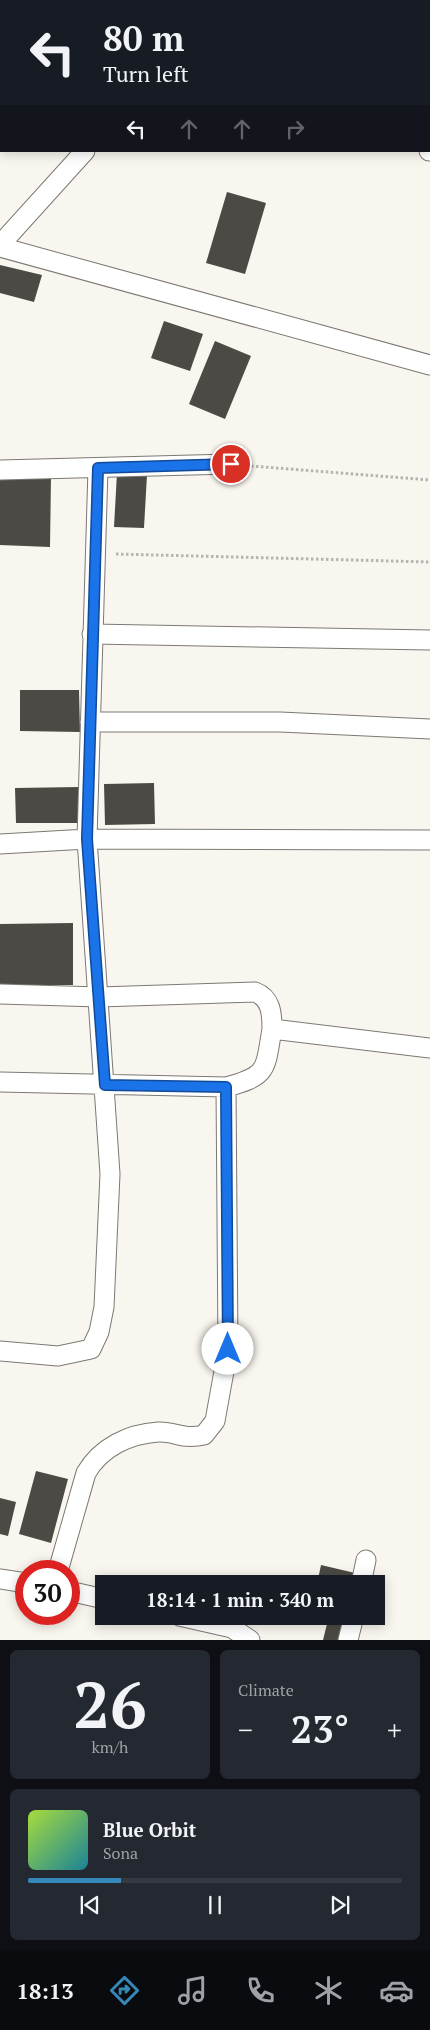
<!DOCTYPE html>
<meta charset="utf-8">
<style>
body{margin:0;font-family:"PT Serif",serif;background:#242831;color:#f1f3f6;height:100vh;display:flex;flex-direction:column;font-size:19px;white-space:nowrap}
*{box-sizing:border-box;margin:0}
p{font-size:16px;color:#9ea1a6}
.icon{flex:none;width:28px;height:28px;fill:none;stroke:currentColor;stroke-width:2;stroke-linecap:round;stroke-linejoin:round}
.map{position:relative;height:1640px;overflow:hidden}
.sheet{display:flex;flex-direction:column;gap:10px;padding:10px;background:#0d0f14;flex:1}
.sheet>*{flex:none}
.guide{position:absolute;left:0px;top:0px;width:430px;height:152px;box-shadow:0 2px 12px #0003;background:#171b24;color:#f1f3f6;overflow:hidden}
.speed{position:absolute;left:15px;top:1560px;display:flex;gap:10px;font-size:25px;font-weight:700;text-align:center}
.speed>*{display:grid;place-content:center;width:65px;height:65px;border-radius:50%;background:#171b24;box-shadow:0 2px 12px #0003;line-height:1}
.speed .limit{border:8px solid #d22;background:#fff;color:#111}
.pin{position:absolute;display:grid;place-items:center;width:42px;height:42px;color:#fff;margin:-21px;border:2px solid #fff;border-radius:50%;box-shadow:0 1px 5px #0007}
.me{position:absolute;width:55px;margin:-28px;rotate:0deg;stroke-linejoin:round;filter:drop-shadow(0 0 4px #0008)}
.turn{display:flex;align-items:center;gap:18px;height:105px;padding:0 20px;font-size:22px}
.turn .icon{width:65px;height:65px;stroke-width:2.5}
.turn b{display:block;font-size:35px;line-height:42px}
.lanes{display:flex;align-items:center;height:48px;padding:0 20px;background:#0003;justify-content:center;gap:25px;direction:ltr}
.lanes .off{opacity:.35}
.big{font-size:38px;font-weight:800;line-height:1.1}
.sheet .widget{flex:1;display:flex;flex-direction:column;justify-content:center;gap:8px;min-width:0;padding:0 18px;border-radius:8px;background:#242831}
.sheet .dial{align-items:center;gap:0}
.dial b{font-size:65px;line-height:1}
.song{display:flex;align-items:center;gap:15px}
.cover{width:60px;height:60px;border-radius:8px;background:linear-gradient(135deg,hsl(80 70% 55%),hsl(190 70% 35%))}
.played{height:5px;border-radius:2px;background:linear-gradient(90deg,#3688b9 25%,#363941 25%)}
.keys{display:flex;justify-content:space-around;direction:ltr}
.heat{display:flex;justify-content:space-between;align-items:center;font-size:28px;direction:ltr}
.sheet .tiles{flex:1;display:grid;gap:10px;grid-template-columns:1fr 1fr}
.widget:last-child{grid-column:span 2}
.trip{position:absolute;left:95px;top:1575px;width:290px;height:50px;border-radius:0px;background:#171b24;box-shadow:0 2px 12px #0003;font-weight:800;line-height:50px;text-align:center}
.tabs{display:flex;height:80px;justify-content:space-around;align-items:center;background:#090b0e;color:#9ea1a6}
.tabs .icon{width:35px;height:35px}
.tabs .selected{color:#3688b9}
.tabs b{font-size:22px;color:#f1f3f6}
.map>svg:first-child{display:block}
</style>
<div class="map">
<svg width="430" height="1640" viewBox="0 0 430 1640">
<rect width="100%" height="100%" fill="#f9f6ef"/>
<path fill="#4c4a44" d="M227 192 266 203 245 274 206 263Z
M0 265 42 275 34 302 0 293Z
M164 321 203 334 190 371 151 358Z
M215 341 251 356 225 419 189 404Z
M117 473 147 475 144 528 114 527Z
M0 476 51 477 50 547 0 545Z
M20 690H79L80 732 20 731Z
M154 783 155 824 105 825 104 784Z
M79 787V823H16L15 788Z
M73 923V985H0V924Z
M36 1471 68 1479 51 1543 19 1534Z
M0 1498 16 1502 8 1536 0 1534Z
M321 1565 355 1573 353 1584H317Z
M329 1616H346L342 1640H323Z"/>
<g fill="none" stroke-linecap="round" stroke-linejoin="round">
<defs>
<path id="minor" d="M0 5 1 6
M429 151H430
M0 245 85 151
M0 247 430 365
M0 470 231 464
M92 634 430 640
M90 722H280L430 729
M0 844 87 839 430 840
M0 994 99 997 255 992C271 998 272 1013 272 1029L430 1048
M0 1082 226 1087C269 1076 265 1069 272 1029
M0 1351 58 1356 91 1349 99 1332 104 1307 110 1174 87 839 98 468
M58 1571 86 1473C101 1447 129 1434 158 1432 175 1431 182 1440 204 1435L215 1421 228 1349 226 1087
M0 1579 26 1583
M361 1584 366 1560
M69 1591 104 1599
M179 1616 232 1628 250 1640
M348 1640 354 1616"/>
</defs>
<use href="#minor" stroke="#7c7973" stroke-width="21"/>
<path stroke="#b6b4ae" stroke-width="3" stroke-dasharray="2.5 2.5" stroke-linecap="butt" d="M251 466 430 480
M116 554 430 562"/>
<use href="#minor" stroke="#fff" stroke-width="19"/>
</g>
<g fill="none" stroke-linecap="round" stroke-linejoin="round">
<defs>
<path id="route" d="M228 1349 226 1087 105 1085 87 839 98 468 231 464"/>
</defs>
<use href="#route" stroke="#114b97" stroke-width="12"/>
<use href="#route" stroke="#1a73e8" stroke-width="9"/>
</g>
</svg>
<div class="speed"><div class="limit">30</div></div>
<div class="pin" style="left:231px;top:464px;background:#d93025"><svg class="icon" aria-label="arrive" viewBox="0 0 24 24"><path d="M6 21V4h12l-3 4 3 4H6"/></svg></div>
<svg class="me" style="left:228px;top:1349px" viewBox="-20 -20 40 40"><circle r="19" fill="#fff"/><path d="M0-13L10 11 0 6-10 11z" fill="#1a73e8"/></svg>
<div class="trip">18:14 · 1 min · 340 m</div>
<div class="guide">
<div class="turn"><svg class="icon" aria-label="left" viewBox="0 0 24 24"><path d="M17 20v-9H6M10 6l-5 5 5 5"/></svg><div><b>80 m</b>Turn left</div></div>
<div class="lanes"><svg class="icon" aria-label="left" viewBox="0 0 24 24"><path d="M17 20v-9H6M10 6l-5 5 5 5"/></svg><svg class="icon off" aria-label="ahead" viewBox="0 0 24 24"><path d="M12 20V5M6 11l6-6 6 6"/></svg><svg class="icon off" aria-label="ahead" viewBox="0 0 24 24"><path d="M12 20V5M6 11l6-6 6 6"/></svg><svg class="icon off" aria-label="right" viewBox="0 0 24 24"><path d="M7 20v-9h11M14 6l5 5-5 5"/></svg></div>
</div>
</div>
<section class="sheet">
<div class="tiles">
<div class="widget dial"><b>26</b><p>km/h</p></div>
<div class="widget"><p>Climate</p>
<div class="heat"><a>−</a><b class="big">23°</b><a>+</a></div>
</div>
<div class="widget">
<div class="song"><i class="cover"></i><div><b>Blue Orbit</b><p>Sona</p></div></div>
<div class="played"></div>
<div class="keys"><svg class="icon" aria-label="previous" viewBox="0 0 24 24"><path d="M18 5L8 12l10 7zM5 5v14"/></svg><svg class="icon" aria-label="pause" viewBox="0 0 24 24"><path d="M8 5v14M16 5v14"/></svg><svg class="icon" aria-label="next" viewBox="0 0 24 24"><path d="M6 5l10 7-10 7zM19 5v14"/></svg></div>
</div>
</div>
</section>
<nav class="tabs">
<b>18:13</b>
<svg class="icon selected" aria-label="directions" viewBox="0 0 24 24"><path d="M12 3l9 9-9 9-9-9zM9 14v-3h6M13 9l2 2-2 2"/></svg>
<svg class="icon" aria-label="music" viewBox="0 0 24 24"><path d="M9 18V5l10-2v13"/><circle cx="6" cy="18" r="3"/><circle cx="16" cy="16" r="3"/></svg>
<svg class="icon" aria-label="phone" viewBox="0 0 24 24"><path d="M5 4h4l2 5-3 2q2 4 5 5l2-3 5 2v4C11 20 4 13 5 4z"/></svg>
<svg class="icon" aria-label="climate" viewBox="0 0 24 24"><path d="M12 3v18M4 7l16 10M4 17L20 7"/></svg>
<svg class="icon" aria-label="car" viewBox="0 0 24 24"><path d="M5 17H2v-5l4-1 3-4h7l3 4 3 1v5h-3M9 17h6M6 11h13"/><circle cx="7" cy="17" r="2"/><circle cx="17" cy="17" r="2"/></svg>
</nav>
